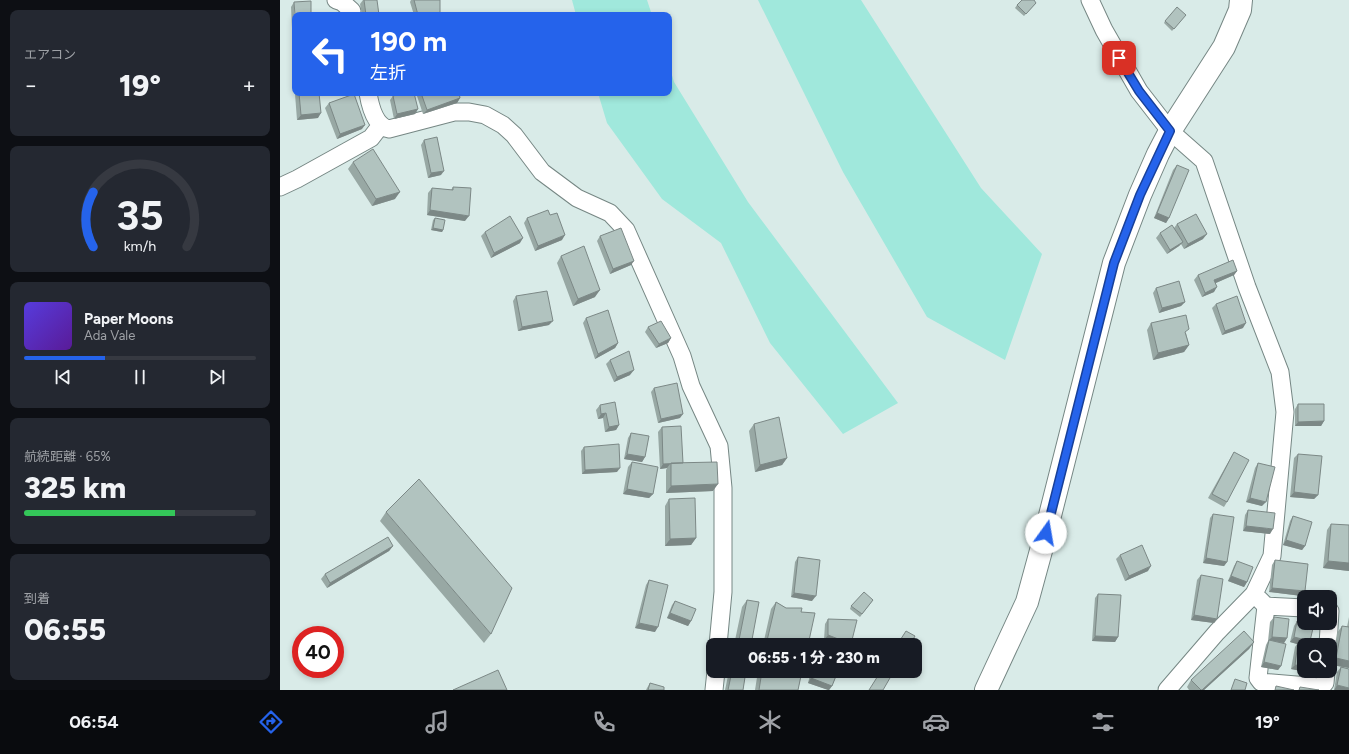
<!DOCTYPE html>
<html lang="ja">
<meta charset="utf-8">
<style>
body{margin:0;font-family:Figtree,"Noto Sans JP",sans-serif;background:#242831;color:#f1f3f6;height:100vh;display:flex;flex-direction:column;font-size:15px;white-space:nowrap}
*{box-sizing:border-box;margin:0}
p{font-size:13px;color:#9ea1a6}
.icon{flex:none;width:22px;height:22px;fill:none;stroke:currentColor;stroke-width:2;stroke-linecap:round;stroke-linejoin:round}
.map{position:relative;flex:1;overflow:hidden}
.sheet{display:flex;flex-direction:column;gap:10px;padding:10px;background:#0d0f14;width:280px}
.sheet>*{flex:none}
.guide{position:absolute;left:12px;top:12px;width:380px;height:84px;border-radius:8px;box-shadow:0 2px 6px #0003;background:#2563eb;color:#fff;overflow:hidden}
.controls{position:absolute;left:1017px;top:590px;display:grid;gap:8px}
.controls a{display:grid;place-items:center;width:40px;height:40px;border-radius:8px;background:#171b24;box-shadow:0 2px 6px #0003;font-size:20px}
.speed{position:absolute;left:12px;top:626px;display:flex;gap:8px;font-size:20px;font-weight:700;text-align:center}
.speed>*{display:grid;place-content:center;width:52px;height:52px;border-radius:50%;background:#171b24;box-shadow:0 2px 6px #0003;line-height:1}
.speed .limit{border:6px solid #d22;background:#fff;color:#111}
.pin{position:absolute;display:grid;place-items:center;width:34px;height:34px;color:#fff;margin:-17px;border-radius:8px;box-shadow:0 2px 6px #0006}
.me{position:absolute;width:44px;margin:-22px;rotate:13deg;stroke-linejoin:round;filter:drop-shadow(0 0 3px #0008)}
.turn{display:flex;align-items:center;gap:14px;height:84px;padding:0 12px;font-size:18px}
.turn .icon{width:52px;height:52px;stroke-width:2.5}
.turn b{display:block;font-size:28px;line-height:34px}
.big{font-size:30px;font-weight:800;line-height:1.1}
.sheet .tile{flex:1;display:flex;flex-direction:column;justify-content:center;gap:6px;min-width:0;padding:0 14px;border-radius:8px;background:#242831}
.sheet .dial{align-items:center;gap:0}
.dial svg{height:104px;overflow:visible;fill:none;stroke:#363941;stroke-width:7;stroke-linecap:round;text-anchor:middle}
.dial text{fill:#f1f3f6;stroke:none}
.song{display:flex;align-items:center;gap:12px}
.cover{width:48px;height:48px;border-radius:6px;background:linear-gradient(135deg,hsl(250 70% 55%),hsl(270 70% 35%))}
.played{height:4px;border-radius:2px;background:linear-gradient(90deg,#2563eb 35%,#363941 35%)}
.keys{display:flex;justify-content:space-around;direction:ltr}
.heat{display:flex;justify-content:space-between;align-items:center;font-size:22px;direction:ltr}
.charge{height:6px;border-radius:3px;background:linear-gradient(90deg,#34c759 65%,#363941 0)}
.trip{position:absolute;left:426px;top:638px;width:216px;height:40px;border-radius:8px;background:#171b24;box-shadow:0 2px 6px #0003;font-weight:800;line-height:40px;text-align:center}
.menu{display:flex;height:64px;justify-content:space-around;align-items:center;background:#090b0e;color:#9ea1a6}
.menu .icon{width:28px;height:28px}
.menu .current{color:#2563eb}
.menu b{font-size:18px;color:#f1f3f6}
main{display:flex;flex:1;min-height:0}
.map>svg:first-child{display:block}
</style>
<main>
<section class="sheet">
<div class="tile"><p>エアコン</p>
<div class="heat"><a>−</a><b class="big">19°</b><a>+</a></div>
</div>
<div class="tile dial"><svg viewBox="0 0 100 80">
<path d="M14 69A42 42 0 1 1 86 69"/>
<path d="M14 69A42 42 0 0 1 14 27" stroke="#2563eb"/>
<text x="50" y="56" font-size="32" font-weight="700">35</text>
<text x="50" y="72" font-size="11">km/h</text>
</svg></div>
<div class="tile">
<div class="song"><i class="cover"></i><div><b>Paper Moons</b><p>Ada Vale</p></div></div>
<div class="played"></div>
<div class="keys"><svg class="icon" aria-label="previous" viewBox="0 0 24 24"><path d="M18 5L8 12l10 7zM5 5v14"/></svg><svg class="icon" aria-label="pause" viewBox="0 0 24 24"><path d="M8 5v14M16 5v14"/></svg><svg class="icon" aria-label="next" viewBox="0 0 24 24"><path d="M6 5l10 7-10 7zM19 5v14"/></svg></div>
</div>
<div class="tile"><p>航続距離 · 65%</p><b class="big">325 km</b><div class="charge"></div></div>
<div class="tile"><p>到着</p><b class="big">06:55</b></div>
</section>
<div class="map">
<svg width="1069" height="690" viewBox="0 0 1069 690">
<rect width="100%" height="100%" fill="#d9ebe8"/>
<path fill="#a0e8dc" d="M292 0H367L372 15H296Z
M478 0H581L701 188 762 254 725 360 647 317 563 172Z
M389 65 394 82 468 202 618 403 563 434 490 343 441 243 382 199 327 123 318 93H389Z"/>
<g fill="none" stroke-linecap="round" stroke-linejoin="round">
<defs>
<path id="street" d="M56 0 62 2 72 11
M810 0 824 30 859 91 890 131 924 161 967 287 1000 372 1005 412 992 556 974 594 937 632 887 690
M88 93C90 105 95 126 109 129L174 112H189L205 115 223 125 234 135 262 172 297 198 330 213 346 230 402 356 411 386 439 446 443 488V592L438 645
M0 187 17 179 91 138 101 125
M979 599 986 606 1024 608
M986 606 978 678 981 682 1040 687 1045 683 1046 671
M1048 645 1050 611
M434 690 436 671"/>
<path id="secondary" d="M706 690 747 602 762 547 834 263 860 195 878 154 890 131 944 47 960 10 961 0"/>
</defs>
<use href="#street" stroke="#768784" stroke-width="19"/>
<use href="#secondary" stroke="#768784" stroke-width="24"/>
<use href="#street" stroke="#fff" stroke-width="17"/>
<use href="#secondary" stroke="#fff" stroke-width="22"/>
</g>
<path fill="#98a8a4" d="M83 0H84L99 15H82L80 4Z
M131 0H160V15H134L130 2Z
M14 2 15 49H13L11 7Z
M756 3 744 16 735 8 737 5Z
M904 17 892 31 884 23 885 21Z
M16 93H39L38 118 17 120 15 94Z
M136 93H179L180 98 177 103 143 114Z
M113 96 138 109 135 114 114 119 110 100Z
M49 103 82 129 57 139 45 108Z
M144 140 161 175 148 178 141 145Z
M73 162 115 199 92 206 68 169Z
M897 165 889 218 886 223 874 218 893 170Z
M173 187 185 221 147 215 148 193 152 188 171 190Z
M155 218 163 230 162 232 151 230 153 220Z
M247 218 282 240 255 251 244 223Z
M897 224 923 239 904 249 901 244 899 246 887 254 876 238 880 233 894 228Z
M205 232 240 243 211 258 201 236Z
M320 236 351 265 330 274 317 241Z
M281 256 315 297 293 306 277 263Z
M957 271 954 275 936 283 934 292 922 297 914 280 918 275Z
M876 288 905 302 901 306 879 313 873 293Z
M236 296 269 325 238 331 233 301Z
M936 304 963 328 942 335 932 308Z
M306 318 338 343 335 348 315 359 303 323Z
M871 323 906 333 909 345 904 352 873 360 867 330Z
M368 327 391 338 388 343 376 348 365 332Z
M330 360 350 375 334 382 326 364Z
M374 388 400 418 378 423 371 392Z
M1018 404 1044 421 1041 426H1015V409Z
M320 405 339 425 336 430 325 432 323 418 318 419 316 410Z
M474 424 507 458 502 465 475 472 469 431Z
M382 427 403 463 433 491 386 493V470L387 468 380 469 378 432Z
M351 433 365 457 362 462 344 459 348 438Z
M304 447 337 472 302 474 301 451Z
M954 452 947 502 944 507 928 498 951 457Z
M1018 454 1038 495 1034 499 1010 497 1014 458Z
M352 462 373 494 369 498 343 494 348 467Z
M978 463 982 506 966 502 975 468Z
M389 499 416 538 411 545 385 546V506Z
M968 510 990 534 963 531 965 515Z
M106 512 211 634 204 643 100 521Z
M933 514 947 562 944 566 923 563 930 518Z
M1013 516 1025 546 1022 550 1003 545 1010 521Z
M1051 524 1069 571 1043 568 1047 530Z
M113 546 109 551 47 588 41 579 45 574Z
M840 555 868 571 845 581 836 559Z
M518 557 532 601 511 597 515 562Z
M995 560 1025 591 1022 596 989 592 992 565Z
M957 561 967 582 964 587 948 581 954 566Z
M921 575 937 619 934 623 911 620 917 580Z
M369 580 375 632 355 628 366 585Z
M818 594 838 637 835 642 812 641 815 598Z
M467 600 471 645H454L462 607Z
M593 600 580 617 570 609 571 606Z
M395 601 411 621 408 626 387 618 392 605Z
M496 602 506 608 521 612 528 645H483L491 609Z
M994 617 1007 638 1004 643 1001 666 998 670 981 667 986 645 988 641 990 622Z
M1069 617V668L1052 665 1057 633 1062 626 1067 627Z
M548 619 571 644 570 645H558L544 640 545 624Z
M1017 621 1030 641 1028 644 1027 672 1011 669 1015 647 1017 644 1010 642 1014 626Z
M974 642 969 649 924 690H909L907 687 911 680Z
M1061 667 1069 669 1054 690 1057 672Z
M449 671H466L463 690H445Z
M478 671H522L518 690H475Z
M531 671H558L552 686 549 690 528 683Z
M370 683 384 690H366L367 688Z"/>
<path fill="#7c8886" d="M108 93H122L106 96Z
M180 98 177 103 143 114 147 110Z
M138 109 135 114 114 119 117 114Z
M41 113 38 118 17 120 21 115Z
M85 125 82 129 57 139 60 134Z
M164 171 161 175 148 178 151 173Z
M120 192 115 199 92 206 96 199Z
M150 210 189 216 185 221 147 215Z
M877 213 889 218 886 223 874 218Z
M153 228 163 230 162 232 151 230Z
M927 234 923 239 904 249 908 244Z
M285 235 282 240 255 251 258 246Z
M243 238 240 243 211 258 214 253Z
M903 242 899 246 887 254 890 250Z
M354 261 351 265 330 274 333 269Z
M957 271 954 275 931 285 934 280Z
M937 287 934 292 922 297 925 293Z
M320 290 315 297 293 306 298 299Z
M905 302 901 306 879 313 882 308Z
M273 321 269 325 238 331 242 327Z
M966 323 963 328 942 335 945 331Z
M391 338 388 343 376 348 379 344Z
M338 343 335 348 315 359 318 354Z
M909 345 904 352 873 360 878 353Z
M354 370 350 375 334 382 337 377Z
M326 413 323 418 318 419 321 414Z
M403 414 400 418 378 423 381 419Z
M1044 421 1041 426H1015L1018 422Z
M339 425 336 430 325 432 329 427Z
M347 454 365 457 362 462 344 459Z
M507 458 502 465 475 472 480 465Z
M383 464H390L387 468 380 469Z
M340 468 337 472 302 474 305 470Z
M438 484 433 491 386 493 391 486Z
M347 489 373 494 369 498 343 494Z
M1014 492 1038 495 1034 499 1010 497Z
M970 498 986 502 982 506 966 502Z
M966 526 993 529 990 534 963 531Z
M416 538 411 545 385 546 390 539Z
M1006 540 1025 546 1022 550 1003 545Z
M113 546 109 551 47 588 50 583Z
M926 558 947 562 944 566 923 563Z
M1048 561 1069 563V571L1043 568Z
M871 566 868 571 845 581 849 576Z
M951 576 967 582 964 587 948 581Z
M992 588 1025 591 1022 596 989 592Z
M514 593 536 596 532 601 511 597Z
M390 613 411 621 408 626 387 618Z
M914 615 937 619 934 623 911 620Z
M359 623 378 627 375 632 355 628Z
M548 635 571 644 570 645H558L544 640Z
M815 636 838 637 835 642 812 641Z
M992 637 1007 638 1004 643 989 640 988 641Z
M1014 637 1030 641 1027 645 1018 642 1017 644 1010 642Z
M974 642 969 649 924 690H922Z
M1056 658 1069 661V668L1052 665Z
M984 662 1001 666 998 670 981 667Z
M1015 665 1024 666V671H1028L1027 672 1011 669Z
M531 678 552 686 549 690H548L528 683Z
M1057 685 1069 688V690H1054Z"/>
<path fill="#b1c3bf" stroke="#7c8886" d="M84 0H97L99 15H86Z
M134 0H160V15H138Z
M742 0H754L756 3 746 14 737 5Z
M31 1V15H15L14 2Z
M897 7 906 15 894 29 885 21Z
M19 93H39L41 113 21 115Z
M124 93H134L138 109 117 114 113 96Z
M141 93H179L180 98 147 110Z
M74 94 85 125 60 134 49 103Z
M157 137 164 171 151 173 144 140Z
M93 149 120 192 96 199 73 162Z
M897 165 909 170 889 218 877 213Z
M173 187 191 188 189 216 150 210 152 188 173 190Z
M268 210 270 215 277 213 285 235 258 246 247 218Z
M916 214 927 234 908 244 897 224Z
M230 216 243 238 214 253 205 232Z
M155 218 165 220 163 230 153 228Z
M892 225 903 242 890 250 880 233Z
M341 228 354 261 333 269 320 236Z
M304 246 320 290 298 299 281 256Z
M953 260 957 271 934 280 937 287 925 293 918 275Z
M899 281 905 302 882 308 876 288Z
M267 291 273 321 242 327 236 296Z
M957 296 966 323 945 331 936 304Z
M328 310 338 343 318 354 306 318Z
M906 315 909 329 905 332 909 345 878 353 871 323Z
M381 321 391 338 379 344 368 327Z
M349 351 354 370 337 377 330 360Z
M397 383 403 414 381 419 374 388Z
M335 402 339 425 329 427 326 413 321 414 320 405Z
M1018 404H1044V421L1018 422Z
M499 417 507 458 480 465 474 424Z
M401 426 403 463 383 464 382 427Z
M351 433 369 436 365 457 347 454Z
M339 444 340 468 305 470 304 447Z
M954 452 969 460 947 502 932 494Z
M1018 454 1042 456 1038 495 1014 492Z
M352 462 378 467 373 494 347 489Z
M437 462 438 484 391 486V463Z
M978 463 995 467 986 502 970 498Z
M139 479 232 588 211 634 106 512Z
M415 498 416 538 390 539 389 499Z
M968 510 995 513 993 529 966 526Z
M933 514 954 517 947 562 926 558Z
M1013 516 1032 522 1025 546 1006 540Z
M1051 524 1069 525V563L1048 561Z
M108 537 113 546 50 583 45 574Z
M862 545 871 566 849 576 840 555Z
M518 557 540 560 536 596 514 593Z
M995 560 1028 564 1025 591 992 588Z
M957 561 973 567 967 582 951 576Z
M921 575 943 579 937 619 914 615Z
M369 580 388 585 378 627 359 623Z
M584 592 593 600 582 614 571 606Z
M818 594 841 595 838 637 815 636Z
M467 600 479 602 471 645H458Z
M395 601 416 609 411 621 390 613Z
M496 602 506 608H522L521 612 535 613 528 645H486Z
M994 617 1009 619 1007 638 992 637Z
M548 619 577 620 571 644 548 635Z
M1017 621 1024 622V623L1034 624 1030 641 1014 637Z
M1062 626 1069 627V661L1056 658Z
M626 631 635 636 630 645H617Z
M964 631 974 642 922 690H921L911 680Z
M542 640 553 645H541Z
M989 640 1006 644 1001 666 984 662Z
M1018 642 1034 645H1024V666L1015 665Z
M1061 667 1069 669V688L1057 685Z
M218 670 227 690H173Z
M452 671H466L463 690H448Z
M482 671H522L518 690H479Z
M533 671H558L552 686 531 678Z
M601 671H614L603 690H589Z
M955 679 967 683 965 690H951Z
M370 683 384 687V690H368Z
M996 686 1014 690H995Z
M1020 687 1039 690H1019Z"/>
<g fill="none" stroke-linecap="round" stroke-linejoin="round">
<defs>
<path id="route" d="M766 533 834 263 860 195 890 131 859 91 839 58"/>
</defs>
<use href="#route" stroke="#184099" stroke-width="10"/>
<use href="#route" stroke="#2563eb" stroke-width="7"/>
</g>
</svg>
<div class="controls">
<a><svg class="icon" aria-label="sound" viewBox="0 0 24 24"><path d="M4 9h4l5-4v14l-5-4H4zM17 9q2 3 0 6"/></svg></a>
<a><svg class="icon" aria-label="search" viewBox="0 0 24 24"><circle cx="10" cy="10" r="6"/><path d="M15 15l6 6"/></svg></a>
</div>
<div class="speed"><div class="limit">40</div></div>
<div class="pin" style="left:839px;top:58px;background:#d93025"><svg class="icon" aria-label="arrive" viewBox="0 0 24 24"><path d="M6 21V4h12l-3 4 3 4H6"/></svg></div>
<svg class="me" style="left:766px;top:533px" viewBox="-20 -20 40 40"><circle r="19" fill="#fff"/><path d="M0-13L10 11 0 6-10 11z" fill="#2563eb"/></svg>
<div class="trip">06:55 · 1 分 · 230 m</div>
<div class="guide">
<div class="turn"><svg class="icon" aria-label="left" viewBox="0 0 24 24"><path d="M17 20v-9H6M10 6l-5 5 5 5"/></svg><div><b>190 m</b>左折</div></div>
</div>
</div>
</main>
<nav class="menu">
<b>06:54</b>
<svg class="icon current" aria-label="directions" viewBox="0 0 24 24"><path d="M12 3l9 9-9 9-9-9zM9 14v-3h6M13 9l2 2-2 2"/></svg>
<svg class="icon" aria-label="music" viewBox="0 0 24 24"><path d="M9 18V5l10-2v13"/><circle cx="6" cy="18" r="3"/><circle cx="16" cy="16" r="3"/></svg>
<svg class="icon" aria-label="phone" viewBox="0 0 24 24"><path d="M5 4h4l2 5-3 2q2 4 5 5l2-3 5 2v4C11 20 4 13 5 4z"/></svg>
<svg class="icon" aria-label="climate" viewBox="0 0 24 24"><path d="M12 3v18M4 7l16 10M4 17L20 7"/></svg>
<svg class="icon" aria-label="car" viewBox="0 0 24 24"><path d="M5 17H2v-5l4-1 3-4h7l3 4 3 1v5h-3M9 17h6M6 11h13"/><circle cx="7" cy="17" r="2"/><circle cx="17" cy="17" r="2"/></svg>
<svg class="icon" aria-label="filters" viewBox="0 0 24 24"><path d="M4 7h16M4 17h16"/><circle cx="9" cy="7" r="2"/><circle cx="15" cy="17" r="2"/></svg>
<b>19°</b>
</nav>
